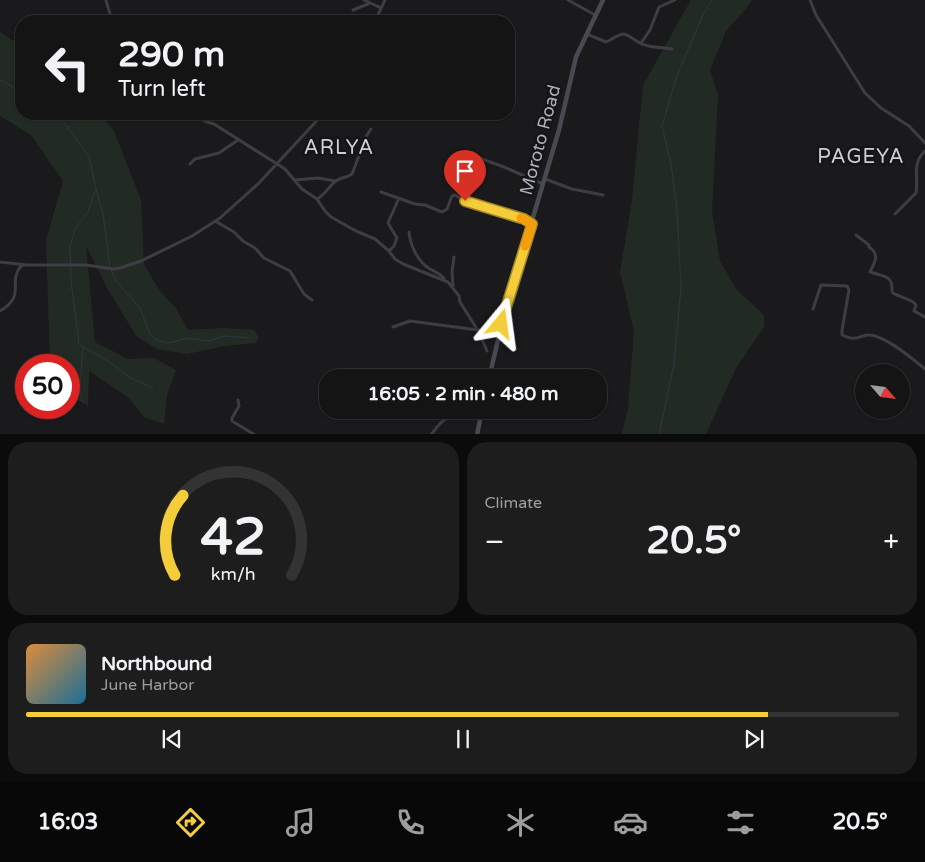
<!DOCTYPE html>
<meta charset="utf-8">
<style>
body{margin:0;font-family:"Varela Round",sans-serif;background:#1d1d1e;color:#f1f3f6;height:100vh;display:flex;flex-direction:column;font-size:19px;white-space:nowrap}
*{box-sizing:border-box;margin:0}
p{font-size:16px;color:#9d9ea0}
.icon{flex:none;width:28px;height:28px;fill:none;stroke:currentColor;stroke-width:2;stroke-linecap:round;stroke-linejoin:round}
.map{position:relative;height:434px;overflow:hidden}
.panel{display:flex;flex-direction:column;gap:8px;padding:8px;background:#0b0b0c;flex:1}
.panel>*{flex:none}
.hud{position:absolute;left:15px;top:15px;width:500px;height:105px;border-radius:20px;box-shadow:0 1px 4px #0004,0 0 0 1px #333334;background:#141415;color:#f1f3f6;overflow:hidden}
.needle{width:32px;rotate:118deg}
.fabs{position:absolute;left:855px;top:364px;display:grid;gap:10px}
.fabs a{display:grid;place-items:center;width:55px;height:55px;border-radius:50%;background:#141415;box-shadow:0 1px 4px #0004,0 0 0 1px #333334;font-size:25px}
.speed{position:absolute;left:15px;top:354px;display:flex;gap:10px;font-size:25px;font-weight:700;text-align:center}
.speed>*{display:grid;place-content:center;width:65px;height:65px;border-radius:50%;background:#141415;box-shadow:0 1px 4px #0004,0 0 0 1px #333334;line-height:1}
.speed .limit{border:8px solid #d22;background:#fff;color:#111}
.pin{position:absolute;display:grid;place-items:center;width:42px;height:42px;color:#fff;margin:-51px -21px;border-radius:50% 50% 50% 0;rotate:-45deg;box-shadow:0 0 5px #0007}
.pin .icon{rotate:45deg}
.me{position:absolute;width:55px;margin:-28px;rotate:16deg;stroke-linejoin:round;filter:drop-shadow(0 0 4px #0008)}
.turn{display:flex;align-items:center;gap:18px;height:105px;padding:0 20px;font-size:22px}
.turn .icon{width:65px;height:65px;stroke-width:2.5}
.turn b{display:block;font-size:35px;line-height:42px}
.big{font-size:38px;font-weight:800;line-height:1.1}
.panel .widget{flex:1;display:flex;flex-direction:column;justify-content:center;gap:8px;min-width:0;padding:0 18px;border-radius:20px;background:#1d1d1e}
.panel .dial{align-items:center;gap:0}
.dial svg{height:130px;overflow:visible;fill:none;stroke:#333334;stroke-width:7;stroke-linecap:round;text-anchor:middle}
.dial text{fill:#f1f3f6;stroke:none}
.song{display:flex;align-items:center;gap:15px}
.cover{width:60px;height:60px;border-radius:8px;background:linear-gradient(135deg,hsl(30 70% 55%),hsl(200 70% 35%))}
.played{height:5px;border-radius:2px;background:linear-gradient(90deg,#f5cc39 85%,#333334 85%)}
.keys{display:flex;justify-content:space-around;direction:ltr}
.heat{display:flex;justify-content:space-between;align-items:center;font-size:28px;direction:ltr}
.panel .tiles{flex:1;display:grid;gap:8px;grid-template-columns:1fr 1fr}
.widget:last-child{grid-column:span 2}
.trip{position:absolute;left:319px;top:369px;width:288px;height:50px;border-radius:20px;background:#141415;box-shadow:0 1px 4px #0004,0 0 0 1px #333334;font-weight:800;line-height:50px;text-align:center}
.dock{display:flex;height:80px;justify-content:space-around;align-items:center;background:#080808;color:#9d9ea0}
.dock .icon{width:35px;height:35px}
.dock .selected{color:#f5cc39}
.dock b{font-size:22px;color:#f1f3f6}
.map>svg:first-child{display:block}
</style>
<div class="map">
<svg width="925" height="435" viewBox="0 0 925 435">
<rect width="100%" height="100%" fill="#1a1a1c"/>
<path fill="#212b24" d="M691 0H752L745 10 726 31 710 70 718 95 712 211 720 261 736 289 764 315V327L736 368 706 434H622L628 408 634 331 620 272 632 200 643 85Z
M0 32 21 46V114H100L114 131 141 200 144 264 159 290 176 308 188 330 224 328 254 330 259 337 256 343 225 346 187 354 157 349 137 337 107 288 86 246 95 342 128 359 154 358 176 370 167 395 164 424 144 417 129 398 89 371 88 406 69 395V365H52L50 360 46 240 63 181 31 135 0 116Z"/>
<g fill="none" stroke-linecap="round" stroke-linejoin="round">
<path stroke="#2f3741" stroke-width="1" d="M0 80 21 91
M56 114 60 117 89 157 96 188 88 212 75 229 70 246 71 281 79 344 83 347 80 387 82 402
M96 189 103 214 110 267
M111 270 117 282 140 308 150 334 158 341 170 343 187 338 208 341 225 336 249 338
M83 347 108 361 129 377 153 388
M659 435 674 364 681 287 677 209 671 164 662 126 677 75 703 15 712 0"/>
<path stroke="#3d3d43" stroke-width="3" d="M106 0 112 21
M364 0 381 8
M568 0 595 15
M810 0 816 15 865 93 881 108 909 126 925 143
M353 10 368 4
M375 21 385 0
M587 34 606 42C611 40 618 34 624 34 629 35 638 43 645 45 654 48 662 47 672 49
M641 43 650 30 659 7 675 0
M189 114 207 122 214 124 285 169 302 189 317 199 325 211 331 217 356 231 375 239 389 251 395 259 403 264 448 282 459 296 460 302 477 329 484 333 498 337
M471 155 504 167 543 184
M190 164 195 159 219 153 238 140
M545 179 572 189 603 195
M295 180 318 178 335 181
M381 192 415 204 425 205 442 212 447 209 452 196 455 195 465 201 524 219 532 224
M317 199C325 195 329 186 336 181 341 177 347 178 352 174L367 135 371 129
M895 214 916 193C919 178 911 164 925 151
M215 221 234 232 243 241 255 248 264 258 290 271 304 294 312 300
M409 232C410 245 418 262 430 269 436 272 439 273 444 278
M856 235 869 245V247C880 254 875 262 870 272 885 277 893 275 892 292 899 298 912 298 916 305L914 311 925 317
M389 251 394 246 397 238 388 223 399 198
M0 262 27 265H86L113 269 120 268 141 261 192 236 220 218 258 184 323 114
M453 286 452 272 454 257
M813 309 821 285 847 286 849 290 842 330V335C858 342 856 336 868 335 884 334 914 360 925 369
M0 311C27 295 7 283 21 266L24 265
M393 327 410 321 478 330 487 351
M490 374 496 378
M238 400 239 406 232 418V421L255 435
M431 435C447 411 456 413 480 418"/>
<path stroke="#494a51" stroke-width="4.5" d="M489 378 504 315 559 130 576 57 603 0
M477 435 482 410"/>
</g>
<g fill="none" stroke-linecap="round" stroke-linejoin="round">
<defs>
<path id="route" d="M465 201 524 219 532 224 501 324"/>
</defs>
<use href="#route" stroke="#9f8525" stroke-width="12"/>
<use href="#route" stroke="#f5cc39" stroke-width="9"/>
<path stroke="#f59e0b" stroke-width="9" d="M521 218 532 224 525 246"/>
</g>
<g text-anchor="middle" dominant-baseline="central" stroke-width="5" stroke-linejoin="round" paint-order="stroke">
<g font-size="18" fill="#acafbc" stroke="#151517">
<text transform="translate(540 140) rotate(-75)">Moroto Road</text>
</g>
<g font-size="20" letter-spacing="1" fill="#cdcfd8" stroke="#151517">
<text x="339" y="148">ARLYA</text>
<text x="861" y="157">PAGEYA</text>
</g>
</g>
</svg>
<div class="fabs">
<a><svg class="needle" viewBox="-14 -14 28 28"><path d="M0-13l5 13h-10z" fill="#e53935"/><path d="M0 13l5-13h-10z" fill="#9d9ea0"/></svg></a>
</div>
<div class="speed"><div class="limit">50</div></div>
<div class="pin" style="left:465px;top:201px;background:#d93025"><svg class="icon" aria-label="arrive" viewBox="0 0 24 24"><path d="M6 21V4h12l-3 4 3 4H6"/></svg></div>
<svg class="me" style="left:501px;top:324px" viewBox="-20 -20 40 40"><path d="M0-17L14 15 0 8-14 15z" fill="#f5cc39" stroke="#fff" stroke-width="4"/></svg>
<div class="trip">16:05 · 2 min · 480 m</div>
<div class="hud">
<div class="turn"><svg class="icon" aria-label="left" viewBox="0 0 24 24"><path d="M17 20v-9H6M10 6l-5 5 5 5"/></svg><div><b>290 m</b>Turn left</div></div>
</div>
</div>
<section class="panel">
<div class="tiles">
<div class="widget dial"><svg viewBox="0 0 100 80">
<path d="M14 69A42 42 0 1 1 86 69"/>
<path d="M14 69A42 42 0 0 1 19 20" stroke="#f5cc39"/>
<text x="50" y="56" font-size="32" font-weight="700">42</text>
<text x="50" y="72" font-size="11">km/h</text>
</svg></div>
<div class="widget"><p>Climate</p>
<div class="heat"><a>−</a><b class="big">20.5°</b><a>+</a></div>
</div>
<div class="widget">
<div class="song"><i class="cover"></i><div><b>Northbound</b><p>June Harbor</p></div></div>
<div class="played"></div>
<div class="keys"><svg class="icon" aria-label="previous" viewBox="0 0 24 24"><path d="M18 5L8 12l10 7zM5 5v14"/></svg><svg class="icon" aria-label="pause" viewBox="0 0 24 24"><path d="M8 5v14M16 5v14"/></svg><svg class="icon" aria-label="next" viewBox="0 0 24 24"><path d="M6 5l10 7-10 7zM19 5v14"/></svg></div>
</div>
</div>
</section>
<nav class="dock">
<b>16:03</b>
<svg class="icon selected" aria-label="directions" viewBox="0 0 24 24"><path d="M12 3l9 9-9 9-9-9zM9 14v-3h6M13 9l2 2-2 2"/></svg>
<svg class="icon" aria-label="music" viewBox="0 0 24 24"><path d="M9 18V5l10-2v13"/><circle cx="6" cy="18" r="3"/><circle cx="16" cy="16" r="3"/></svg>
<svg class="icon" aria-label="phone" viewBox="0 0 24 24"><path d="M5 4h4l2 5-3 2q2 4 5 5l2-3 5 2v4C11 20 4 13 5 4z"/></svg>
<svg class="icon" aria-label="climate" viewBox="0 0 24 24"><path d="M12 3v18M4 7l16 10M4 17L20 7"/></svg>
<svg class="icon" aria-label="car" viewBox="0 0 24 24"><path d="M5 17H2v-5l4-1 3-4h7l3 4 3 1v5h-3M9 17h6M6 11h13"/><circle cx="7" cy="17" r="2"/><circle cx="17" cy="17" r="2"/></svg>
<svg class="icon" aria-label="filters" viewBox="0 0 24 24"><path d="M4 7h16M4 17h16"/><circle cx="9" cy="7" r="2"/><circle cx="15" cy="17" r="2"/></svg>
<b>20.5°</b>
</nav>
